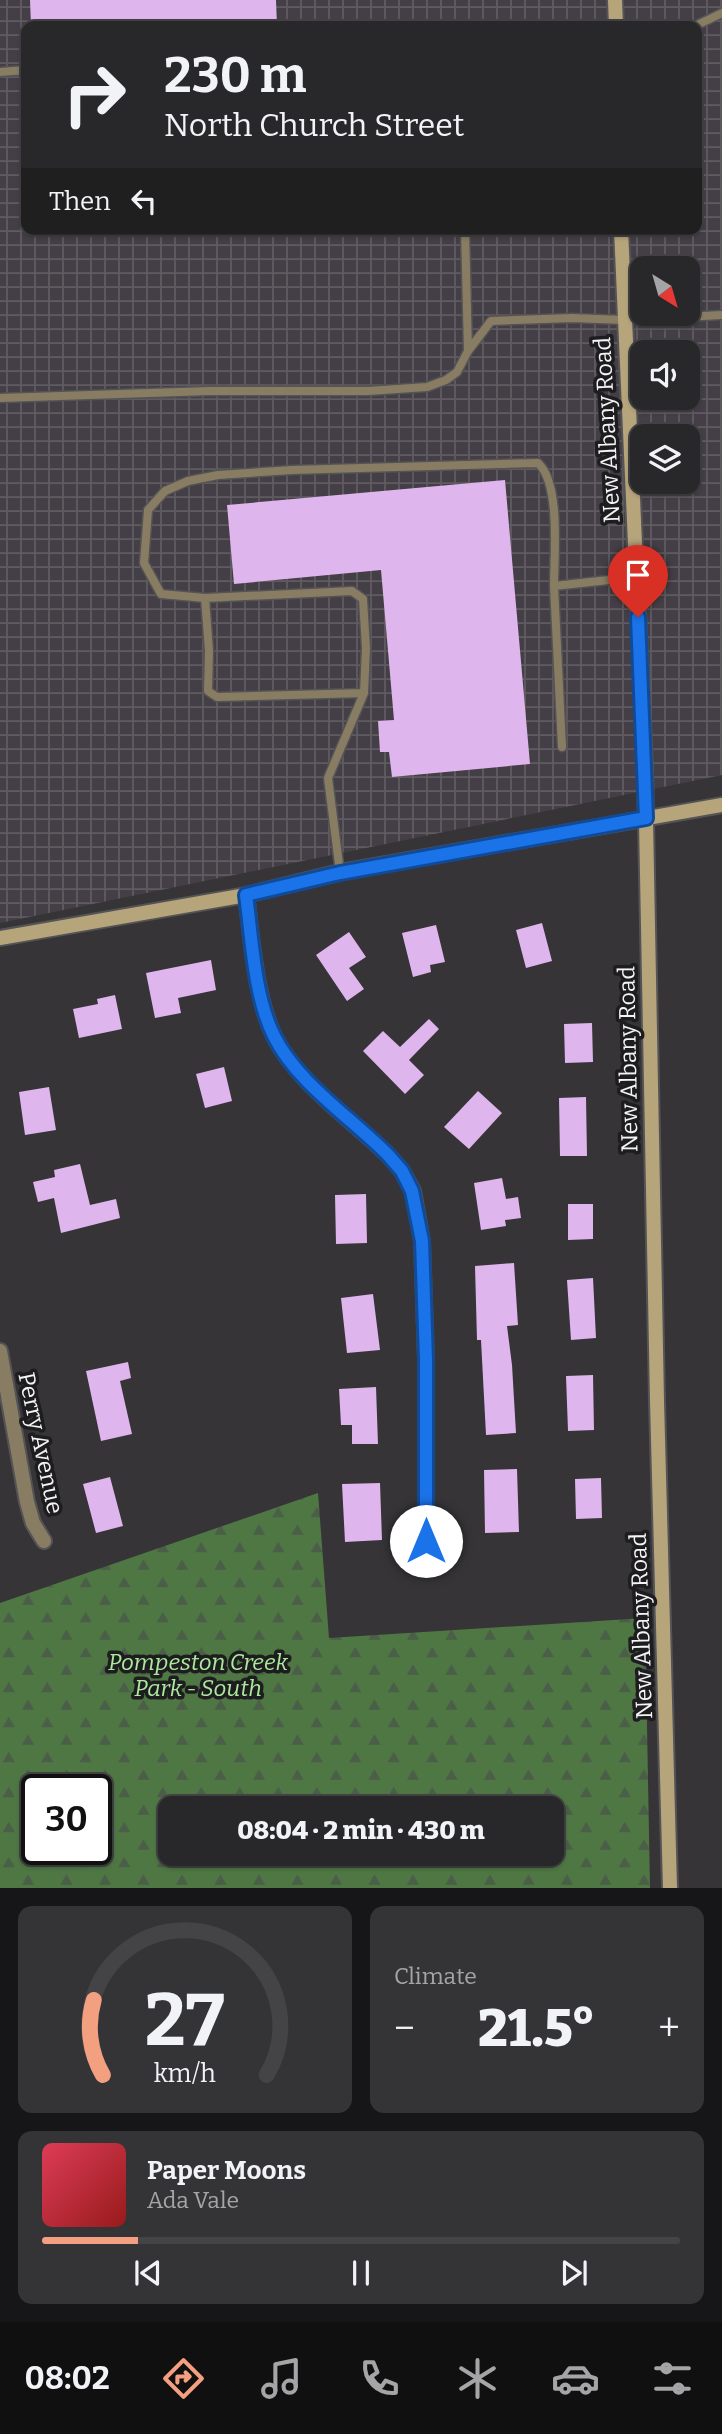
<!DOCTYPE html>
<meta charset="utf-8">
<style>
body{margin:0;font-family:Bitter,serif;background:#343335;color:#f1f3f6;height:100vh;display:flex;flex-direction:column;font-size:26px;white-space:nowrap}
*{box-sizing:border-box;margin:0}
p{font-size:23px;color:#a5a5a8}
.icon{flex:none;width:38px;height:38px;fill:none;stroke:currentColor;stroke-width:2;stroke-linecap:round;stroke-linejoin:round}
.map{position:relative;height:1888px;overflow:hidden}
.drawer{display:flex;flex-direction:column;gap:18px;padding:18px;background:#161517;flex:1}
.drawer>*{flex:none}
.guide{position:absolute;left:21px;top:21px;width:681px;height:214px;border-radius:14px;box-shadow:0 2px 5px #0004,0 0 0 2px #444446;background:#282729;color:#f1f3f6;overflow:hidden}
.needle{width:46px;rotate:143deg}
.fabs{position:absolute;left:630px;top:256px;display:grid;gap:14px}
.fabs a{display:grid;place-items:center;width:70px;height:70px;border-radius:14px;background:#282729;box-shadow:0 2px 5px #0004,0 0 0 2px #444446;font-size:35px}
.speed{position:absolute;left:21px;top:1774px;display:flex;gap:14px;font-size:35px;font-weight:700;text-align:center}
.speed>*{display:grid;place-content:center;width:91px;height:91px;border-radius:50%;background:#282729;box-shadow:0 2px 5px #0004,0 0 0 2px #444446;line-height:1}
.speed .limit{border:4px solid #111;border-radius:10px;background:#fff;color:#111}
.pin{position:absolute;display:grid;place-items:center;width:60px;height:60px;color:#fff;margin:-72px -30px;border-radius:50% 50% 50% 0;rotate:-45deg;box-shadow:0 0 7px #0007}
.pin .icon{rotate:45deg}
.me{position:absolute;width:77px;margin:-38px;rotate:0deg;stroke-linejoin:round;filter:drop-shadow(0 0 5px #0008)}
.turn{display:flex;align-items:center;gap:24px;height:147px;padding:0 28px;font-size:32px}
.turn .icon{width:91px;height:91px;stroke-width:2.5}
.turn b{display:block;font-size:49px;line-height:60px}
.then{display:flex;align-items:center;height:66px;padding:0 28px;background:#0003;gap:14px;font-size:26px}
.big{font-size:52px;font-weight:800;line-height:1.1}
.drawer .card{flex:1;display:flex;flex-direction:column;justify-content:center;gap:10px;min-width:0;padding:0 24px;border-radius:14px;background:#343335}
.drawer .dial{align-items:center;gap:0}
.dial svg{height:182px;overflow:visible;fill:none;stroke:#444446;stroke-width:7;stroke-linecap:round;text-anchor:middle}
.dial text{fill:#f1f3f6;stroke:none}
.song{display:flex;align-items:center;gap:21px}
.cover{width:84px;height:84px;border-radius:10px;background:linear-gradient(135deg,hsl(350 70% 55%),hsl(0 70% 35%))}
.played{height:7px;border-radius:4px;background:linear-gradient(90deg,#f3a081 15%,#444446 15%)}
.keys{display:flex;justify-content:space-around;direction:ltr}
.heat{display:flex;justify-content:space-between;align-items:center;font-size:38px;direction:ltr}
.drawer .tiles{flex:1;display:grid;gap:18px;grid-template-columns:1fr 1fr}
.card:last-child{grid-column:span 2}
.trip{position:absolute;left:158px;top:1796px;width:406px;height:70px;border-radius:14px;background:#282729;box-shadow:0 2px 5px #0004,0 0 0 2px #444446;font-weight:800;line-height:70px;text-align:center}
.dock{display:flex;height:112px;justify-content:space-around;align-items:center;background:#101010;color:#a5a5a8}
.dock .icon{width:49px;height:49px}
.dock .selected{color:#f3a081}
.dock b{font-size:32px;color:#f1f3f6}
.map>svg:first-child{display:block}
</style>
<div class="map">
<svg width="722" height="1888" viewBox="0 0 722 1888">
<defs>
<pattern id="industrial-grid" width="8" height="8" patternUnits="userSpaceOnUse" patternTransform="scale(1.75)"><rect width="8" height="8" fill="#443f46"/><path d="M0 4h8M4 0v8" fill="none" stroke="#605b61"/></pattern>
<pattern id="forest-firs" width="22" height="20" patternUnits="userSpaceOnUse" patternTransform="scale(1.75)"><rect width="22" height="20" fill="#4e7744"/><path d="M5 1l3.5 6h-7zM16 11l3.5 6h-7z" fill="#4b5e47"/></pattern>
</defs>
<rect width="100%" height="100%" fill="#363437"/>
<path fill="url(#industrial-grid)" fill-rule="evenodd" d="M0 0H722V775L0 923ZM26 26H696V229H26ZM642 268H688V313H642ZM642 352H688V397H642ZM642 436H688V481H642Z"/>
<path fill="url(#forest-firs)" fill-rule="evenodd" d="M318 1493 329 1638 645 1618 650 1888H0V1603ZM37 1790H96V1850H37ZM170 1808H551V1853H170Z"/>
<path fill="#dfb5ed" d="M30 0H276L277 26H31Z
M505 480 530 764 392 777 389 752H380L378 721 394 720 381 570 234 584 227 505Z
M542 923 552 961 526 968 516 930Z
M436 925 445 962 430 965 431 972 413 977 402 933Z
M349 932 366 957 349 968 364 989 347 1001 316 955Z
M211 960 216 990 178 998 181 1013 155 1018 146 973Z
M115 995 122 1029 79 1038 73 1009 98 1004 97 999Z
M429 1019 439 1029 409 1060 424 1075 405 1094 363 1051 383 1031 400 1047Z
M592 1023 593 1062 565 1063 564 1024Z
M224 1067 232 1101 205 1108 196 1074Z
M49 1087 56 1130 25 1135 19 1092Z
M478 1091 502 1113 469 1149 444 1127Z
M586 1097 587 1156H560L559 1098Z
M80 1164 90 1205 116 1199 120 1218 61 1233 54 1198 38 1202 33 1182 55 1177 54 1170Z
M502 1178 506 1199 518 1197 521 1218 505 1220 506 1226 481 1230 474 1183Z
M366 1194 367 1243 336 1244 335 1195Z
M568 1204H593V1239L568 1240Z
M514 1263 518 1325 507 1326 512 1365 516 1433 486 1435 481 1340H477L475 1266Z
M593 1278 596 1338 571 1340 567 1280Z
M373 1294 380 1350 347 1353 341 1298Z
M128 1362 131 1378 120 1381 132 1434 101 1441 86 1371Z
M593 1375 594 1430 568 1431 566 1376Z
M376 1387 378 1444H352V1425H341L339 1389Z
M517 1469 519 1532 485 1533 484 1470Z
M110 1477 123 1526 96 1533 83 1484Z
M601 1478 602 1518 576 1519 575 1479Z
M380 1483 382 1540 345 1542 342 1484Z"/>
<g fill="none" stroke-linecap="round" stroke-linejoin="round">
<defs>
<path id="service" d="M695 26 722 13
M0 72 26 70
M465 229 468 351
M0 398 209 391H368L427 387 446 380 457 372 468 351 491 321 572 318 624 320 722 315
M554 586 562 747
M205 598 209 651 208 691 217 697 364 693
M340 872 328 778 364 693 366 648 363 599 352 591 205 598 161 594 144 563 148 510 165 491 188 481 218 475 292 470 538 463C561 484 554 555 554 586L636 577"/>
<path id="minor" d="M246 895C252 939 255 996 274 1036 297 1083 353 1120 389 1156L402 1171 413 1191 422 1241 426 1359V1541
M0 1351 27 1502 33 1523 44 1541"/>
<path id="secondary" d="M615 0 616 26
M621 229 645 768 657 1401 670 1888
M0 938 246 895 340 872 722 805"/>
</defs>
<use href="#service" stroke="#545355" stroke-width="11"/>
<use href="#minor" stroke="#545355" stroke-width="18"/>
<use href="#secondary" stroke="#545355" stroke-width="18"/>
<use href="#service" stroke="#887c63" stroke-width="8"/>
<use href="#minor" stroke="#887c63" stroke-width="14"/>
<use href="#secondary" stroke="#b6a47b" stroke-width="14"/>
</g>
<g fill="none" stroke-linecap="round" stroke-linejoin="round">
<defs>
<path id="route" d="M426 1541V1359L422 1241 412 1191 402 1171 389 1156C353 1119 297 1083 274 1036 254 996 252 939 246 895L340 873 646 818 638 617"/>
</defs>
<use href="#route" stroke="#114b97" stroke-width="18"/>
<use href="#route" stroke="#1a73e8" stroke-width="12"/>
</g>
<g text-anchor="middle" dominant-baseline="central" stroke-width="7" stroke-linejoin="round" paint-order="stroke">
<g font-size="23" fill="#f4f3f5" stroke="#1d1c1e">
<text transform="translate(607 430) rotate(-93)">New Albany Road</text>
<text transform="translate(628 1059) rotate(-91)">New Albany Road</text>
<text transform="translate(41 1443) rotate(78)">Perry Avenue</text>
<text transform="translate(641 1626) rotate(-92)">New Albany Road</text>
</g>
<g font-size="23" font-style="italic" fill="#ace99e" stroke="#1d1c1e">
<text x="198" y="1662">Pompeston Creek<tspan x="198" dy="26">Park - South</tspan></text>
</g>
</g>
</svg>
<div class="fabs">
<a><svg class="needle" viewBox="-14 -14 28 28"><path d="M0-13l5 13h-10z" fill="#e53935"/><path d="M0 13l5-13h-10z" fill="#a5a5a8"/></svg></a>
<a><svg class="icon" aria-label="sound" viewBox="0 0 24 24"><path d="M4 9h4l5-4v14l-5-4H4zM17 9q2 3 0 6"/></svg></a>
<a><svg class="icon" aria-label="layers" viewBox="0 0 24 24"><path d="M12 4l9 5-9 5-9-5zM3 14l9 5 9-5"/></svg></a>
</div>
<div class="speed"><div class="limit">30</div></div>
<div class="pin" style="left:638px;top:617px;background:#d93025"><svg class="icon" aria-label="arrive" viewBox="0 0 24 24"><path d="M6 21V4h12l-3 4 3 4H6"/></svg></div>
<svg class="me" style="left:426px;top:1541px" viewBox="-20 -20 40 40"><circle r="19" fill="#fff"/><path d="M0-13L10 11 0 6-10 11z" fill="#1a73e8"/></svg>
<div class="trip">08:04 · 2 min · 430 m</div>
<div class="guide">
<div class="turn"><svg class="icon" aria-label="right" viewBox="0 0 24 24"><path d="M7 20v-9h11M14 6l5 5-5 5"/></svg><div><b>230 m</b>North Church Street</div></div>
<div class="then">Then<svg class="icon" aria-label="left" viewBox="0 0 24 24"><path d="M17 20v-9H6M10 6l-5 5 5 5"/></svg></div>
</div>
</div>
<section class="drawer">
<div class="tiles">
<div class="card dial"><svg viewBox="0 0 100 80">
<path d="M14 69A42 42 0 1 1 86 69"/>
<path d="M14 69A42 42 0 0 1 10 36" stroke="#f3a081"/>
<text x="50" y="56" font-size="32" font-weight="700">27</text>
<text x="50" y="72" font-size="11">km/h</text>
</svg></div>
<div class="card"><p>Climate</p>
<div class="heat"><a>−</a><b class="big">21.5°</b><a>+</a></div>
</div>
<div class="card">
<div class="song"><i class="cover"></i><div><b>Paper Moons</b><p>Ada Vale</p></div></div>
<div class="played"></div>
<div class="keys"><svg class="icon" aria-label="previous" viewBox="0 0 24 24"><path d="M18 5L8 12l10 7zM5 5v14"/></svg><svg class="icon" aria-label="pause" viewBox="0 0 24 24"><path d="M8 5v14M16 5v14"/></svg><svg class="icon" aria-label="next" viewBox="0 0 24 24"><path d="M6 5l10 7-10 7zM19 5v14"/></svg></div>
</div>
</div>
</section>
<nav class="dock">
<b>08:02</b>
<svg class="icon selected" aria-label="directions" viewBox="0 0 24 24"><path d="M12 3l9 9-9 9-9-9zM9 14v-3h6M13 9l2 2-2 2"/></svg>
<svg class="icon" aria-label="music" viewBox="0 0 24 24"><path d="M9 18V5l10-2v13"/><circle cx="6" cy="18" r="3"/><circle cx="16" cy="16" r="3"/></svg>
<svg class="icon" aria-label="phone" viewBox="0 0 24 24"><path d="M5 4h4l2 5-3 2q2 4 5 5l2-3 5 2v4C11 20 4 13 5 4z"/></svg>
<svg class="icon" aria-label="climate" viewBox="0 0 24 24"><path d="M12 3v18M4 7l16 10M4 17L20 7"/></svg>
<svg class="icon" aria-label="car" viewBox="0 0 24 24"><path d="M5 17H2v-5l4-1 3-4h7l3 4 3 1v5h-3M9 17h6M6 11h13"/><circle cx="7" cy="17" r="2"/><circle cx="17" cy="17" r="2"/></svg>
<svg class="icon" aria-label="filters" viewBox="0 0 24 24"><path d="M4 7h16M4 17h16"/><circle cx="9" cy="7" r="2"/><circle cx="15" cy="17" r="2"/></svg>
</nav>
